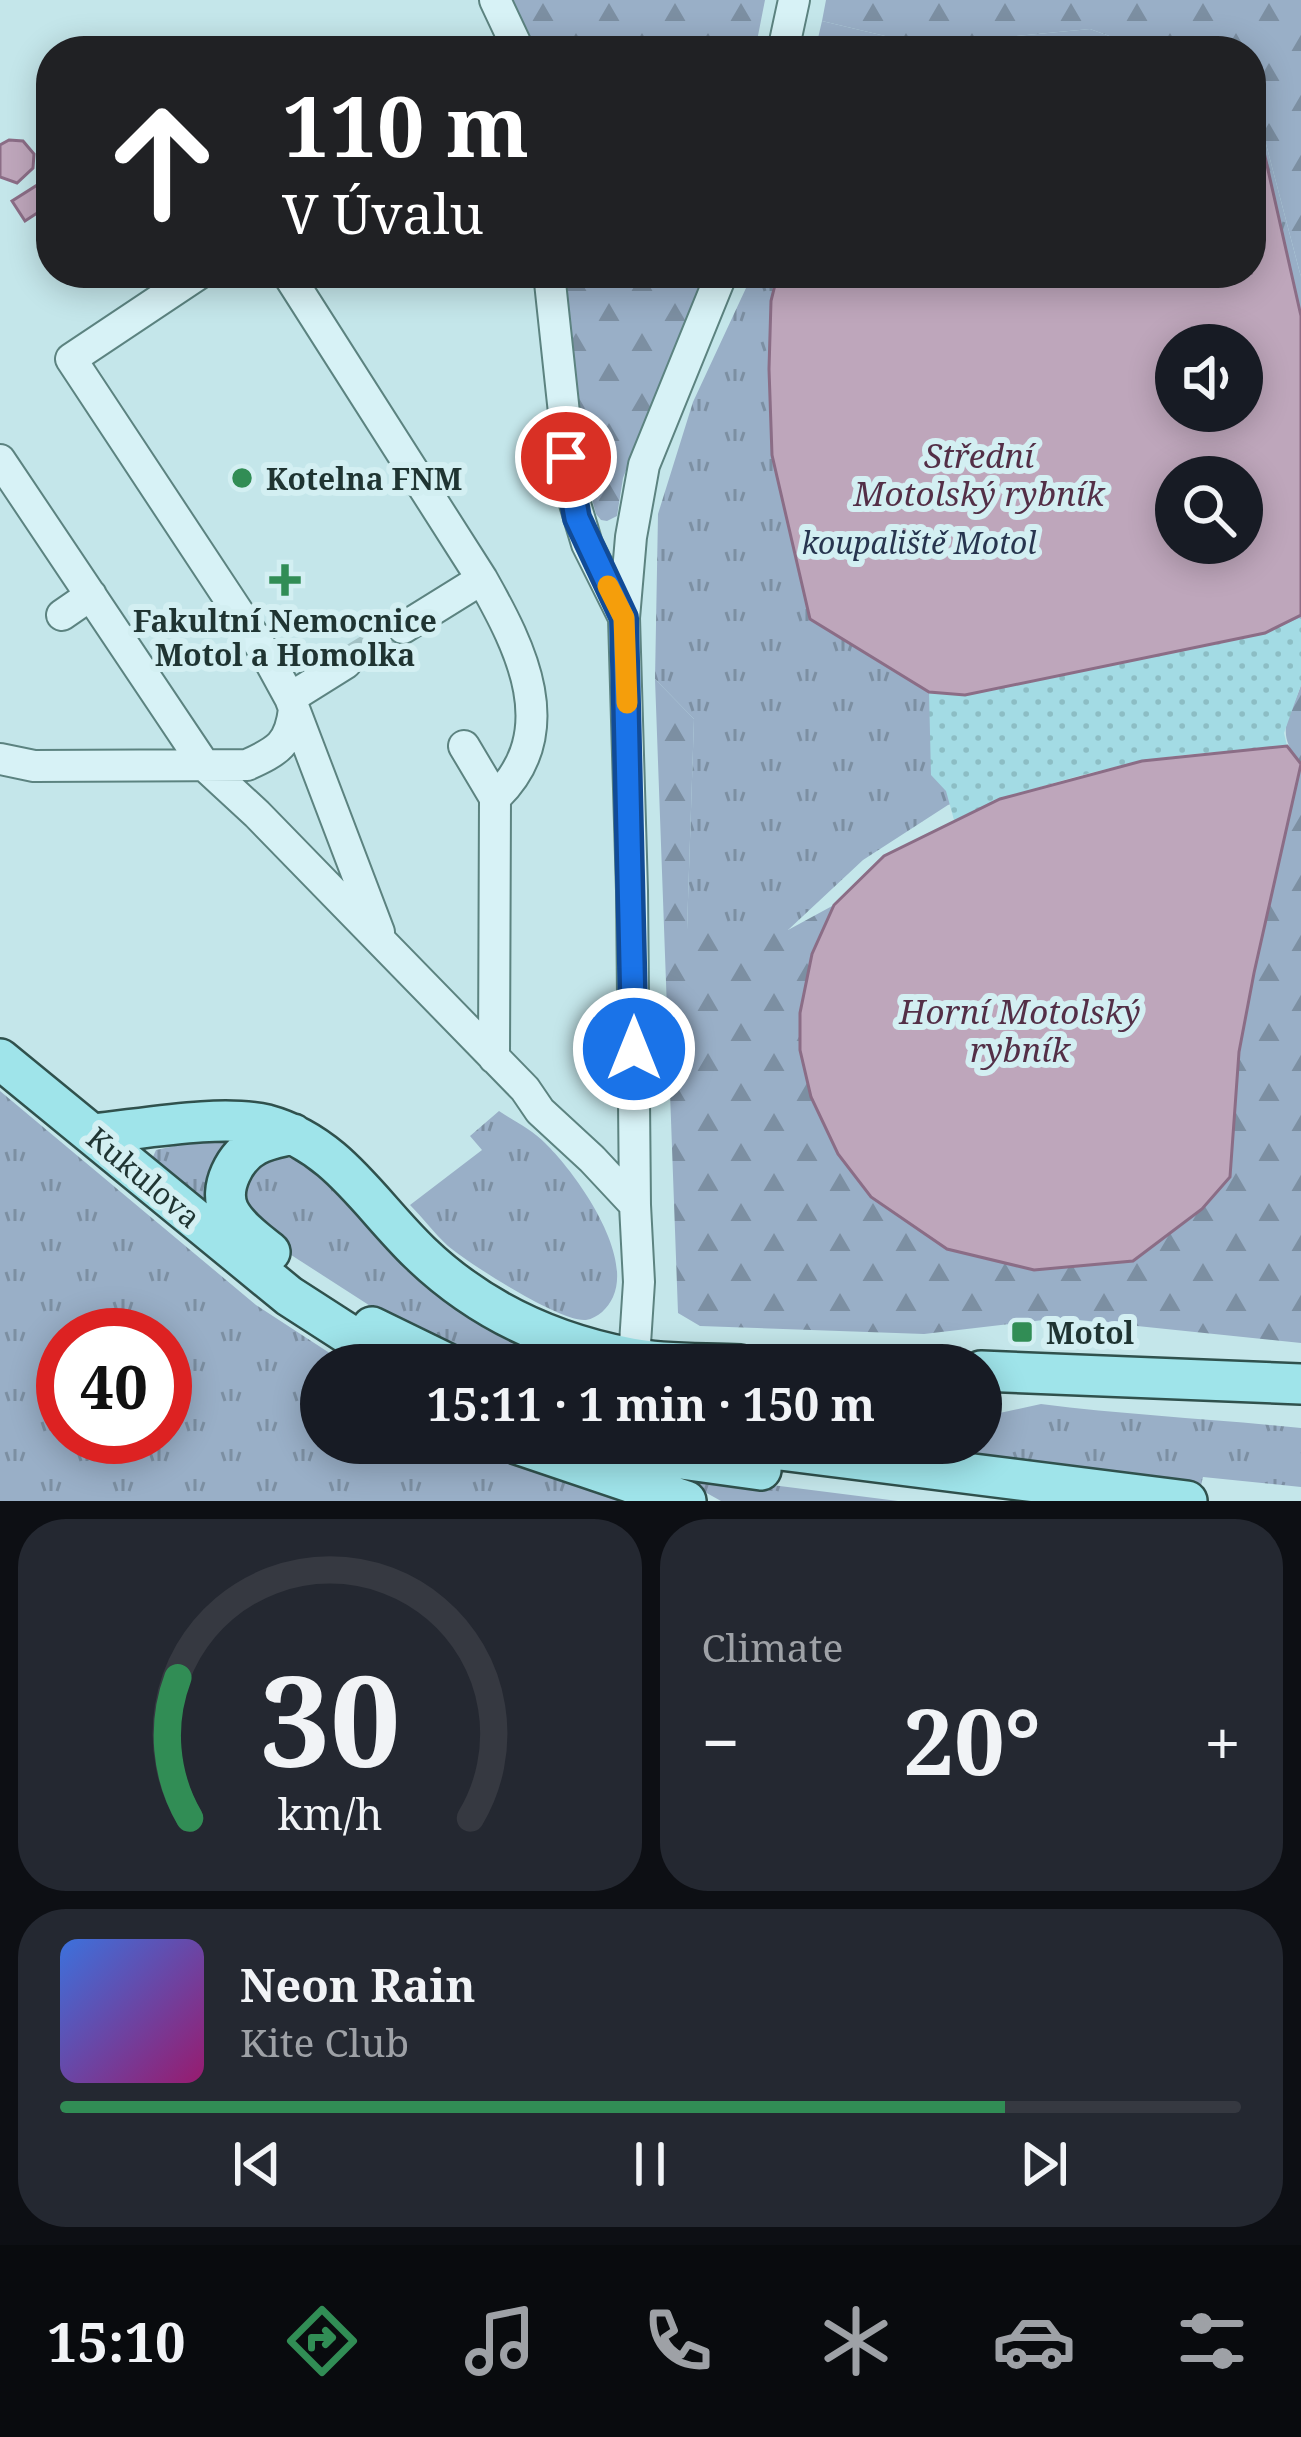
<!DOCTYPE html>
<meta charset="utf-8">
<style>
body{margin:0;font-family:"Noto Serif",serif;background:#242831;color:#f1f3f6;height:100vh;display:flex;flex-direction:column;font-size:45px;white-space:nowrap}
*{box-sizing:border-box;margin:0}
p{font-size:39px;color:#9ea1a6}
.icon{flex:none;width:66px;height:66px;fill:none;stroke:currentColor;stroke-width:2;stroke-linecap:round;stroke-linejoin:round}
.map{position:relative;height:1501px;overflow:hidden}
.side{display:flex;flex-direction:column;gap:18px;padding:18px;background:#0d0f14;flex:1}
.side>*{flex:none}
.top-card{position:absolute;left:36px;top:36px;width:1230px;height:252px;border-radius:48px;box-shadow:0 6px 30px #0003;background:#202124;color:#fff;overflow:hidden}
.buttons{position:absolute;left:1155px;top:324px;display:grid;gap:24px}
.buttons a{display:grid;place-items:center;width:108px;height:108px;border-radius:50%;background:#171b24;box-shadow:0 6px 30px #0003;font-size:60px}
.speed{position:absolute;left:36px;top:1308px;display:flex;gap:24px;font-size:60px;font-weight:700;text-align:center}
.speed>*{display:grid;place-content:center;width:156px;height:156px;border-radius:50%;background:#171b24;box-shadow:0 6px 30px #0003;line-height:1}
.speed .limit{border:18px solid #d22;background:#fff;color:#111}
.pin{position:absolute;display:grid;place-items:center;width:102px;height:102px;color:#fff;margin:-51px;border:6px solid #fff;border-radius:50%;box-shadow:0 3px 12px #0007}
.me{position:absolute;width:132px;margin:-66px;rotate:0deg;stroke-linejoin:round;filter:drop-shadow(0 0 9px #0008)}
.turn{display:flex;align-items:center;gap:42px;height:252px;padding:0 48px;font-size:54px}
.turn .icon{width:156px;height:156px;stroke-width:2.5}
.turn b{display:block;font-size:84px;line-height:102px}
.big{font-size:90px;font-weight:700;line-height:1.1}
.side .tile{flex:1;display:flex;flex-direction:column;justify-content:center;gap:18px;min-width:0;padding:0 42px;border-radius:48px;background:#242831}
.side .dial{align-items:center;gap:0}
.dial svg{height:312px;overflow:visible;fill:none;stroke:#363941;stroke-width:7;stroke-linecap:round;text-anchor:middle}
.dial text{fill:#f1f3f6;stroke:none}
.song{display:flex;align-items:center;gap:36px}
.cover{width:144px;height:144px;border-radius:18px;background:linear-gradient(135deg,hsl(220 70% 55%),hsl(320 70% 35%))}
.played{height:12px;border-radius:6px;background:linear-gradient(90deg,#318d55 80%,#363941 80%)}
.keys{display:flex;justify-content:space-around;direction:ltr}
.heat{display:flex;justify-content:space-between;align-items:center;font-size:66px;direction:ltr}
.side .tiles{flex:1;display:grid;gap:18px;grid-template-columns:1fr 1fr}
.tile:last-child{grid-column:span 2}
.trip{position:absolute;left:300px;top:1344px;width:702px;height:120px;border-radius:60px;background:#171b24;box-shadow:0 6px 30px #0003;font-weight:700;line-height:120px;text-align:center}
.menu{display:flex;height:192px;justify-content:space-around;align-items:center;background:#090b0e;color:#9ea1a6}
.menu .icon{width:84px;height:84px}
.menu .current{color:#318d55}
.menu b{font-size:54px;color:#f1f3f6}
.map>svg:first-child{display:block}
</style>
<div class="map">
<svg width="1301" height="1501" viewBox="0 0 1301 1501">
<defs>
<pattern id="grass-tufts" width="24" height="20" patternUnits="userSpaceOnUse" patternTransform="scale(3)"><rect width="24" height="20" fill="#99afc7"/><path d="M3 7l-1-3M5 7V3M7 7l1-3M15 17l-1-3M17 17v-4M19 17l1-3" fill="none" stroke="#7c8fa2"/></pattern>
<pattern id="forest-firs" width="22" height="20" patternUnits="userSpaceOnUse" patternTransform="scale(3)"><rect width="22" height="20" fill="#99afc7"/><path d="M5 1l3.5 6h-7zM16 11l3.5 6h-7z" fill="#7c8fa2"/></pattern>
<pattern id="sand-dots" width="8" height="8" patternUnits="userSpaceOnUse" patternTransform="scale(3)"><rect width="8" height="8" fill="#a3dbe4"/><path d="M2 2h.1M6 6h.1" fill="none" stroke="#8cbdc4" stroke-width="1.8" stroke-linecap="round"/></pattern>
</defs>
<rect width="100%" height="100%" fill="#c4e6ea"/>
<path fill="url(#grass-tufts)" fill-rule="evenodd" d="M822 21 923 45 1090 29 1151 51H815Z
M1251 87 1301 277V685L948 805 863 860 788 930H687L694 719 655 679 658 514 693 402 753 273H1251ZM1176 345H1242V411H1176ZM1176 477H1242V543H1176Z
M0 1091 256 1305 348 1365H321V1443H476L518 1462 653 1501H0ZM63 1335H165V1437H63Z
M499 1111C514 1121 533 1130 545 1143 576 1173 633 1253 613 1297 608 1308 598 1318 586 1320 561 1323 468 1263 448 1246 434 1233 423 1218 410 1205L482 1150 470 1136Z
M225 1140 229 1142 206 1202 201 1201 152 1159 156 1150 193 1142Z
M266 1157C275 1157 284 1156 293 1159 304 1164 314 1173 323 1180 364 1213 393 1258 433 1291 477 1327 526 1351 581 1365H496L489 1363 375 1309 271 1242 256 1230 239 1191Z
M1041 1404C1127 1415 1214 1419 1301 1428V1487L1203 1477 1201 1485 867 1443H981V1414H995Z
M669 1472 898 1501H721Z"/>
<path fill="url(#forest-firs)" d="M510 0H765L755 51H532Z
M826 0H1301V277L1251 87V51H1151L1090 29 923 45 822 21Z
M563 273H706L623 478 617 516 607 521 601 520 596 514 582 461Z
M655 679 694 719 687 930H788L834 905C790 987 789 1071 838 1152 847 1168 860 1182 871 1197L1230 1177 1239 1052 1254 973 1300 764C1275 730 1288 722 1301 685V1343L1060 1318 924 1334 700 1326 678 1313Z"/>
<path fill="url(#sand-dots)" d="M1299 618 1301 619V685L1284 733 1287 746C1238 751 1187 752 1139 762 1075 775 1013 793 954 820L946 791 931 775 929 692 965 695 1265 633Z"/>
<path fill="#bea6bb" stroke="#8b6d86" stroke-width="3" fill-rule="evenodd" d="M1251 123 1259 130 1301 316V615L1265 633 965 695 929 692 810 619 772 455 769 369 771 301 778 273H1251ZM1176 345H1242V411H1176ZM1242 477V543H1176V477Z
M9 140 23 141 34 154 33 168 17 183 0 177V145Z
M50 177 51 204 25 221 12 201Z
M1287 746 1301 764 1254 973 1239 1052 1230 1177 1202 1209 1133 1261 1034 1270 947 1249 871 1197 838 1154 811 1097 800 1050V1013L812 954 834 905 884 856 1000 799 1142 761Z"/>
<g fill="none" stroke-linecap="round" stroke-linejoin="round">
<path stroke="#a3c2c5" stroke-width="30" stroke-dasharray="30 15" stroke-linecap="butt" d="M346 663 403 628"/>
<defs>
<path id="minor" d="M495 0 519 51
M783 51 794 0
M200 273 71 359 267 656 290 698 379 932
M287 273 482 579 403 628
M549 273 573 497 587 544 624 618
M0 460 205 766 257 814 525 1089 540 1111 592 1159 635 1205
M482 579C521 648 564 732 495 798
M62 615 91 595
M290 698 346 663
M464 746 495 798 494 1058
M0 759 34 766 247 765C278 751 290 744 294 709
M634 1359 639 1282 635 1205 632 891 624 618 631 537 644 465 722 273"/>
<path id="major" d="M0 1059 289 1296 396 1365
M93 1134C142 1129 221 1114 267 1125 337 1144 370 1205 420 1253 478 1309 551 1343 630 1358 666 1365 704 1363 740 1365
M270 1252C256 1241 237 1227 229 1211 218 1188 235 1156 256 1145 267 1139 281 1137 293 1134
M372 1327 450 1365
M981 1371 1301 1384
M514 1443 686 1501
M594 1443 638 1453 761 1470
M726 1443 1187 1501"/>
</defs>
<use href="#minor" stroke="#5c8380" stroke-width="34"/>
<use href="#major" stroke="#30514d" stroke-width="44"/>
<use href="#minor" stroke="#d7f2f6" stroke-width="30"/>
<use href="#major" stroke="#9fe4ea" stroke-width="39"/>
</g>
<g fill="none" stroke-linecap="round" stroke-linejoin="round">
<defs>
<path id="route" d="M566 457 577 518 624 618 634 1049"/>
</defs>
<use href="#route" stroke="#114b97" stroke-width="30"/>
<use href="#route" stroke="#1a73e8" stroke-width="21"/>
<path stroke="#f59e0b" stroke-width="21" d="M608 586 624 618 627 703"/>
</g>
<g fill="#318d55" stroke="#d3eff2" stroke-width="4.5">
<circle cx="242" cy="478" r="12"/>
<path d="M279 562h12v12h12v12h-12v12h-12v-12h-12v-12h12z"/>
<rect x="1010" y="1320" width="24" height="24" rx="6"/>
</g>
<g text-anchor="middle" dominant-baseline="central" stroke-width="12" stroke-linejoin="round" paint-order="stroke">
<g font-size="30" font-weight="bold" fill="#1f3432" stroke="#d3eff2" text-anchor="start">
<text x="266" y="478">Kotelna FNM</text>
<text x="285" y="620" text-anchor="middle">Fakultní Nemocnice<tspan x="285" dy="34">Motol a Homolka</tspan></text>
<text x="1046" y="1332">Motol</text>
</g>
<g font-size="30" font-style="italic" fill="#27354f" stroke="#d3eff2">
<text x="919" y="542">koupaliště Motol</text>
</g>
<g font-size="30" fill="#1f3432" stroke="#d3eff2">
<text transform="translate(144 1177) rotate(40)">Kukulova</text>
</g>
<g font-size="33" font-style="italic" fill="#532f47" stroke="#d3eff2">
<text x="979" y="455">Střední<tspan x="979" dy="38">Motolský rybník</tspan></text>
<text x="1020" y="1011">Horní Motolský<tspan x="1020" dy="38">rybník</tspan></text>
</g>
</g>
</svg>
<div class="buttons">
<a><svg class="icon" aria-label="sound" viewBox="0 0 24 24"><path d="M4 9h4l5-4v14l-5-4H4zM17 9q2 3 0 6"/></svg></a>
<a><svg class="icon" aria-label="search" viewBox="0 0 24 24"><circle cx="10" cy="10" r="6"/><path d="M15 15l6 6"/></svg></a>
</div>
<div class="speed"><div class="limit">40</div></div>
<div class="pin" style="left:566px;top:457px;background:#d93025"><svg class="icon" aria-label="arrive" viewBox="0 0 24 24"><path d="M6 21V4h12l-3 4 3 4H6"/></svg></div>
<svg class="me" style="left:634px;top:1049px" viewBox="-20 -20 40 40"><circle r="17" fill="#1a73e8" stroke="#fff" stroke-width="3"/><path d="M0-11L8 9 0 5-8 9z" fill="#fff"/></svg>
<div class="trip">15:11 · 1 min · 150 m</div>
<div class="top-card">
<div class="turn"><svg class="icon" aria-label="ahead" viewBox="0 0 24 24"><path d="M12 20V5M6 11l6-6 6 6"/></svg><div><b>110 m</b>V Úvalu</div></div>
</div>
</div>
<section class="side">
<div class="tiles">
<div class="tile dial"><svg viewBox="0 0 100 80">
<path d="M14 69A42 42 0 1 1 86 69"/>
<path d="M14 69A42 42 0 0 1 11 33" stroke="#318d55"/>
<text x="50" y="56" font-size="32" font-weight="700">30</text>
<text x="50" y="72" font-size="11">km/h</text>
</svg></div>
<div class="tile"><p>Climate</p>
<div class="heat"><a>−</a><b class="big">20°</b><a>+</a></div>
</div>
<div class="tile">
<div class="song"><i class="cover"></i><div><b>Neon Rain</b><p>Kite Club</p></div></div>
<div class="played"></div>
<div class="keys"><svg class="icon" aria-label="previous" viewBox="0 0 24 24"><path d="M18 5L8 12l10 7zM5 5v14"/></svg><svg class="icon" aria-label="pause" viewBox="0 0 24 24"><path d="M8 5v14M16 5v14"/></svg><svg class="icon" aria-label="next" viewBox="0 0 24 24"><path d="M6 5l10 7-10 7zM19 5v14"/></svg></div>
</div>
</div>
</section>
<nav class="menu">
<b>15:10</b>
<svg class="icon current" aria-label="directions" viewBox="0 0 24 24"><path d="M12 3l9 9-9 9-9-9zM9 14v-3h6M13 9l2 2-2 2"/></svg>
<svg class="icon" aria-label="music" viewBox="0 0 24 24"><path d="M9 18V5l10-2v13"/><circle cx="6" cy="18" r="3"/><circle cx="16" cy="16" r="3"/></svg>
<svg class="icon" aria-label="phone" viewBox="0 0 24 24"><path d="M5 4h4l2 5-3 2q2 4 5 5l2-3 5 2v4C11 20 4 13 5 4z"/></svg>
<svg class="icon" aria-label="climate" viewBox="0 0 24 24"><path d="M12 3v18M4 7l16 10M4 17L20 7"/></svg>
<svg class="icon" aria-label="car" viewBox="0 0 24 24"><path d="M5 17H2v-5l4-1 3-4h7l3 4 3 1v5h-3M9 17h6M6 11h13"/><circle cx="7" cy="17" r="2"/><circle cx="17" cy="17" r="2"/></svg>
<svg class="icon" aria-label="filters" viewBox="0 0 24 24"><path d="M4 7h16M4 17h16"/><circle cx="9" cy="7" r="2"/><circle cx="15" cy="17" r="2"/></svg>
</nav>
